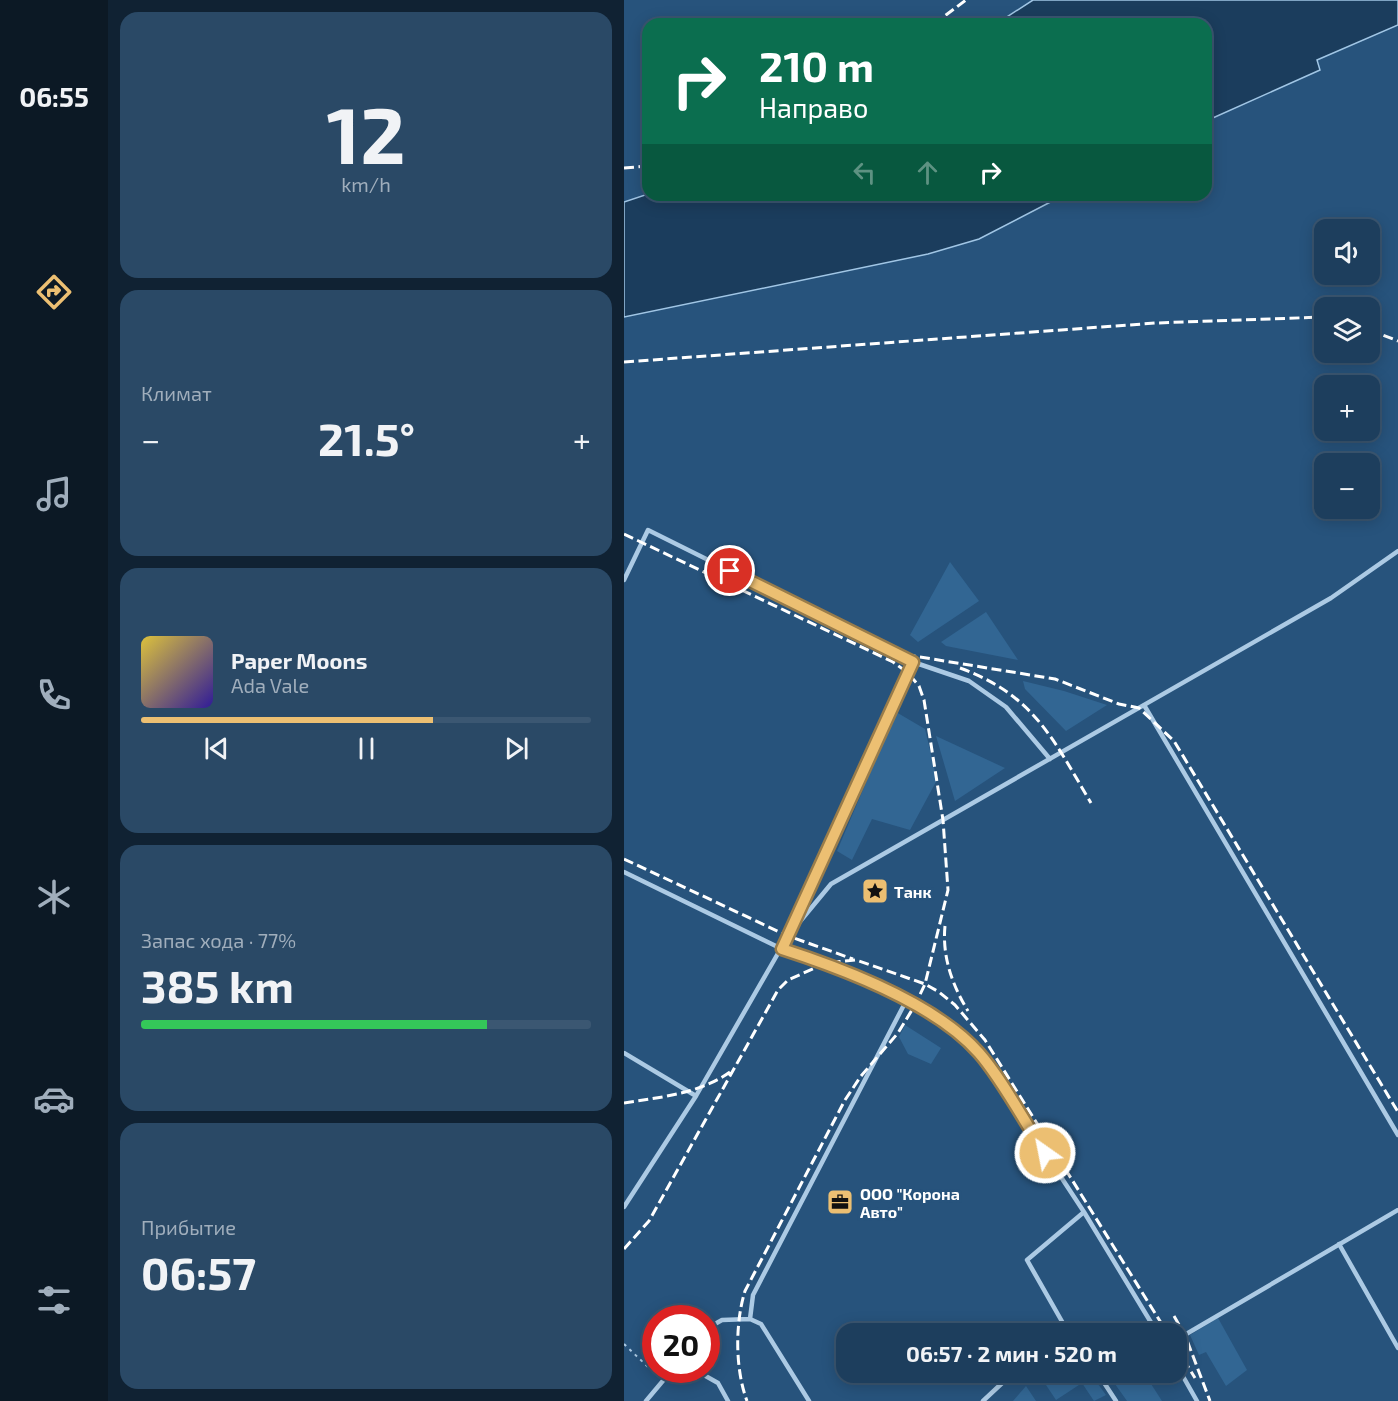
<!DOCTYPE html>
<html lang="ru">
<meta charset="utf-8">
<style>
body{margin:0;font-family:"Exo 2",sans-serif;background:#2a4966;color:#f1f3f6;height:100vh;display:flex;flex-direction:column;font-size:22px;white-space:nowrap}
*{box-sizing:border-box;margin:0}
p{font-size:20px;color:#a0aebc}
.icon{flex:none;width:33px;height:33px;fill:none;stroke:currentColor;stroke-width:2;stroke-linecap:round;stroke-linejoin:round}
.map{position:relative;flex:1;overflow:hidden}
.side{display:flex;flex-direction:column;gap:12px;padding:12px;background:#102233;width:516px}
.side>*{flex:none}
.top-card{position:absolute;left:18px;top:18px;width:570px;height:183px;border-radius:18px;box-shadow:0 3px 15px #0003,0 0 0 2px #3b5772;background:#0b6e4f;color:#fff;overflow:hidden}
.tools{position:absolute;left:690px;top:219px;display:grid;gap:12px}
.tools a{display:grid;place-items:center;width:66px;height:66px;border-radius:12px;background:#1d3e5d;box-shadow:0 3px 15px #0003,0 0 0 2px #3b5772;font-size:30px}
.speed{position:absolute;left:18px;top:1305px;display:flex;gap:12px;font-size:30px;font-weight:700;text-align:center}
.speed>*{display:grid;place-content:center;width:78px;height:78px;border-radius:50%;background:#1d3e5d;box-shadow:0 3px 15px #0003,0 0 0 2px #3b5772;line-height:1}
.speed .limit{border:9px solid #d22;background:#fff;color:#111}
.pin{position:absolute;display:grid;place-items:center;width:51px;height:51px;color:#fff;margin:-26px;border:3px solid #fff;border-radius:50%;box-shadow:0 2px 6px #0007}
.me{position:absolute;width:66px;margin:-33px;rotate:327deg;stroke-linejoin:round;filter:drop-shadow(0 0 4px #0008)}
.turn{display:flex;align-items:center;gap:21px;height:126px;padding:0 18px;font-size:27px}
.turn .icon{width:78px;height:78px;stroke-width:2.5}
.turn b{display:block;font-size:42px;line-height:51px}
.lanes{display:flex;align-items:center;height:57px;padding:0 18px;background:#0003;justify-content:center;gap:30px;direction:ltr}
.lanes .off{opacity:.35}
.big{font-size:45px;font-weight:700;line-height:1.1}
.side .tile{flex:1;display:flex;flex-direction:column;justify-content:center;gap:9px;min-width:0;padding:0 21px;border-radius:18px;background:#2a4966}
.side .dial{align-items:center;gap:0}
.dial b{font-size:78px;line-height:1}
.song{display:flex;align-items:center;gap:18px}
.cover{width:72px;height:72px;border-radius:9px;background:linear-gradient(135deg,hsl(50 70% 55%),hsl(250 70% 35%))}
.played{height:6px;border-radius:3px;background:linear-gradient(90deg,#ecbf72 65%,#3b5772 65%)}
.keys{display:flex;justify-content:space-around;direction:ltr}
.heat{display:flex;justify-content:space-between;align-items:center;font-size:33px;direction:ltr}
.charge{height:9px;border-radius:4px;background:linear-gradient(90deg,#34c759 77%,#3b5772 0)}
.trip{position:absolute;left:212px;top:1323px;width:351px;height:60px;border-radius:18px;background:#1d3e5d;box-shadow:0 3px 15px #0003,0 0 0 2px #3b5772;font-weight:700;line-height:60px;text-align:center}
main{display:flex;flex:1;min-height:0}
.dock{display:flex;flex-direction:column;width:108px;justify-content:space-around;align-items:center;background:#0c1925;color:#a0aebc}
.dock .icon{width:42px;height:42px}
.dock .active{color:#ecbf72}
.dock b{font-size:27px;color:#f1f3f6}
.map>svg:first-child{display:block}
</style>
<main>
<nav class="dock">
<b>06:55</b>
<svg class="icon active" aria-label="directions" viewBox="0 0 24 24"><path d="M12 3l9 9-9 9-9-9zM9 14v-3h6M13 9l2 2-2 2"/></svg>
<svg class="icon" aria-label="music" viewBox="0 0 24 24"><path d="M9 18V5l10-2v13"/><circle cx="6" cy="18" r="3"/><circle cx="16" cy="16" r="3"/></svg>
<svg class="icon" aria-label="phone" viewBox="0 0 24 24"><path d="M5 4h4l2 5-3 2q2 4 5 5l2-3 5 2v4C11 20 4 13 5 4z"/></svg>
<svg class="icon" aria-label="climate" viewBox="0 0 24 24"><path d="M12 3v18M4 7l16 10M4 17L20 7"/></svg>
<svg class="icon" aria-label="car" viewBox="0 0 24 24"><path d="M5 17H2v-5l4-1 3-4h7l3 4 3 1v5h-3M9 17h6M6 11h13"/><circle cx="7" cy="17" r="2"/><circle cx="17" cy="17" r="2"/></svg>
<svg class="icon" aria-label="filters" viewBox="0 0 24 24"><path d="M4 7h16M4 17h16"/><circle cx="9" cy="7" r="2"/><circle cx="15" cy="17" r="2"/></svg>
</nav>
<section class="side">
<div class="tile dial"><b>12</b><p>km/h</p></div>
<div class="tile"><p>Климат</p>
<div class="heat"><a>−</a><b class="big">21.5°</b><a>+</a></div>
</div>
<div class="tile">
<div class="song"><i class="cover"></i><div><b>Paper Moons</b><p>Ada Vale</p></div></div>
<div class="played"></div>
<div class="keys"><svg class="icon" aria-label="previous" viewBox="0 0 24 24"><path d="M18 5L8 12l10 7zM5 5v14"/></svg><svg class="icon" aria-label="pause" viewBox="0 0 24 24"><path d="M8 5v14M16 5v14"/></svg><svg class="icon" aria-label="next" viewBox="0 0 24 24"><path d="M6 5l10 7-10 7zM19 5v14"/></svg></div>
</div>
<div class="tile"><p>Запас хода · 77%</p><b class="big">385 km</b><div class="charge"></div></div>
<div class="tile"><p>Прибытие</p><b class="big">06:57</b></div>
</section>
<div class="map">
<svg width="774" height="1401" viewBox="0 0 774 1401">
<rect width="100%" height="100%" fill="#27537c"/>
<path fill="#326693" d="M326 562 355 601 294 642 286 635Z
M362 612 394 660 322 646 317 642Z
M399 681 440 691 483 705 442 731 401 689Z
M272 712 301 729 313 780 286 830 248 819 228 860 213 851Z
M312 736 381 768 331 801Z
M281 1025 317 1048 307 1064 284 1054 275 1037Z
M594 1318 623 1370 602 1386 582 1352 575 1355 566 1335Z
M414 1373H466L482 1395 470 1401 458 1383 432 1400Z
M512 1373H520L538 1401H503L491 1384Z
M402 1386 412 1401H389Z"/>
<path fill="#1b3d5d" stroke="#a1c6e5" stroke-width="1.5" d="M409 0H774V25L693 60 696 70 582 121V24H372Z
M24 194V195H440L355 239 304 254 0 317V202Z"/>
<g fill="none" stroke-linecap="round" stroke-linejoin="round">
<path stroke="#accae4" stroke-width="2" stroke-dasharray="3 4.5" stroke-linecap="butt" d="M0 1344 24 1367 32 1368"/>
<path stroke="#accae4" stroke-width="4.5" d="M0 580 24 530 289 662 345 681 382 707 426 759
M520 705 774 1135
M0 872 158 949 202 963 291 1005 326 1026 356 1054 460 1212 534 1334
M168 928 289 662
M0 1053 72 1096
M0 1207 72 1096 164 936 207 884 707 598 774 551
M715 1244 774 1348
M440 1325 446 1334
M82 1329 98 1320 126 1319
M431 1334 440 1325 403 1260 460 1212
M552 1340 774 1210
M552 1364 573 1401
M71 1370 94 1383 104 1401
M473 1372 492 1401
M22 1401 48 1370
M185 1401 137 1324 126 1319 129 1295 282 1001
M359 1401 390 1372"/>
<path stroke="#fff" stroke-width="3" stroke-dasharray="10 4.5" stroke-linecap="butt" d="M310 24 342 0
M0 168 24 166
M746 330 774 341
M0 362 532 323 700 317
M0 534 269 662 284 673 295 686 300 700 319 820 324 890 301 984 291 1005 274 1033 237 1076 221 1100 121 1291C111 1323 111 1369 123 1401
M253 650 431 679 495 704 515 708 550 741 774 1112
M336 668C410 695 429 739 467 803
M0 859 164 936 229 959
M321 926C318 956 328 985 344 1011
M0 1103C37 1097 75 1094 106 1072
M0 1249 25 1221 154 990 164 980 202 963 232 960 301 984 315 992 331 1005 361 1040 544 1334
M550 1316 561 1335 586 1401
M552 1347 571 1378"/>
</g>
<g fill="none" stroke-linecap="round" stroke-linejoin="round">
<defs>
<path id="route" d="M106 571 289 662 158 949C220 969 312 1004 355 1053 378 1079 401 1123 421 1153"/>
</defs>
<use href="#route" stroke="#997c4a" stroke-width="15"/>
<use href="#route" stroke="#ecbf72" stroke-width="10"/>
</g>
<defs>
<symbol id="sight-square" viewBox="-11 -11 22 22"><rect x="-9" y="-9" width="18" height="18" rx="4" fill="#ecbf72" stroke="#27537c"/><path d="M0-6L1.8-2.2L6-1.7L2.9 1.2L3.7 5.4L0 3.3L-3.7 5.4L-2.9 1.2L-6-1.7L-1.8-2.2Z" fill="#111"/></symbol>
<symbol id="office-square" viewBox="-11 -11 22 22"><rect x="-9" y="-9" width="18" height="18" rx="4" fill="#ecbf72" stroke="#27537c"/><path d="M-6-3h4V-5.5h4V-3h4V5H-6ZM-1-4.5V-3h2v-1.5ZM-6 0V1H6V0Z" fill="#111"/></symbol>
</defs>
<g fill-rule="evenodd">
<use href="#sight-square" x="236" y="876" width="30" height="30"/>
<use href="#office-square" x="201" y="1187" width="30" height="30"/>
</g>
<g text-anchor="middle" dominant-baseline="central" stroke-width="6" stroke-linejoin="round" paint-order="stroke">
<g font-size="16" font-weight="bold" fill="#fff" stroke="#27537c" text-anchor="start">
<text x="270" y="891">Танк</text>
<text x="236" y="1193">ООО "Корона<tspan x="236" dy="18">Авто"</tspan></text>
</g>
</g>
</svg>
<div class="tools">
<a><svg class="icon" aria-label="sound" viewBox="0 0 24 24"><path d="M4 9h4l5-4v14l-5-4H4zM17 9q2 3 0 6"/></svg></a>
<a><svg class="icon" aria-label="layers" viewBox="0 0 24 24"><path d="M12 4l9 5-9 5-9-5zM3 14l9 5 9-5"/></svg></a>
<a>+</a>
<a>−</a>
</div>
<div class="speed"><div class="limit">20</div></div>
<div class="pin" style="left:106px;top:571px;background:#d93025"><svg class="icon" aria-label="arrive" viewBox="0 0 24 24"><path d="M6 21V4h12l-3 4 3 4H6"/></svg></div>
<svg class="me" style="left:421px;top:1153px" viewBox="-20 -20 40 40"><circle r="17" fill="#ecbf72" stroke="#fff" stroke-width="3"/><path d="M0-11L8 9 0 5-8 9z" fill="#fff"/></svg>
<div class="trip">06:57 · 2 мин · 520 m</div>
<div class="top-card">
<div class="turn"><svg class="icon" aria-label="right" viewBox="0 0 24 24"><path d="M7 20v-9h11M14 6l5 5-5 5"/></svg><div><b>210 m</b>Направо</div></div>
<div class="lanes"><svg class="icon off" aria-label="left" viewBox="0 0 24 24"><path d="M17 20v-9H6M10 6l-5 5 5 5"/></svg><svg class="icon off" aria-label="ahead" viewBox="0 0 24 24"><path d="M12 20V5M6 11l6-6 6 6"/></svg><svg class="icon" aria-label="right" viewBox="0 0 24 24"><path d="M7 20v-9h11M14 6l5 5-5 5"/></svg></div>
</div>
</div>
</main>
